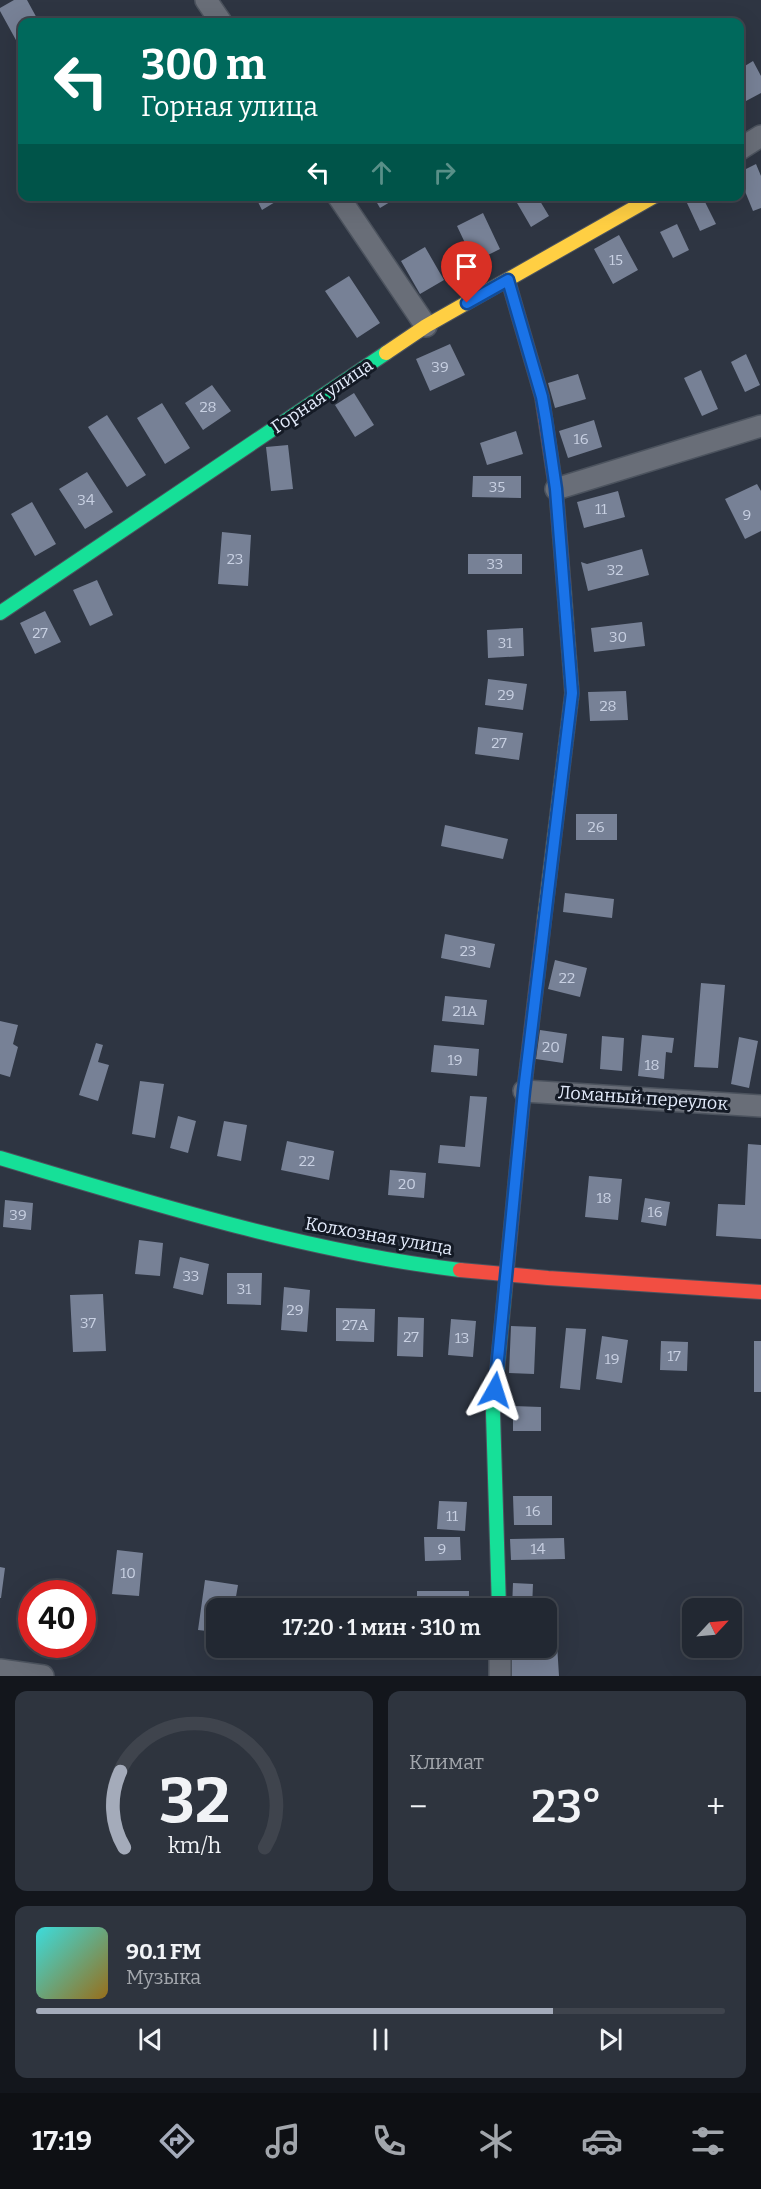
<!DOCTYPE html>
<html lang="ru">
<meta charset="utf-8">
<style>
body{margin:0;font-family:Bitter,serif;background:#2e343e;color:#f1f3f6;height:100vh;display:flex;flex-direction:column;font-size:22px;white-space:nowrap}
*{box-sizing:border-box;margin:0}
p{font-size:20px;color:#a2a6ac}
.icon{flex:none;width:33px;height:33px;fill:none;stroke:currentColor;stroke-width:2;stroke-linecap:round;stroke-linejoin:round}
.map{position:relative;height:1676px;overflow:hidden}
.side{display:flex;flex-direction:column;gap:15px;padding:15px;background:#13161c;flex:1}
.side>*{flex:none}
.guide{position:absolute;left:18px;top:18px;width:726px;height:183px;border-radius:12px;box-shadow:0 6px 24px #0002,0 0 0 2px #3f444d;background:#00695c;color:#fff;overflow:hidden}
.needle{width:39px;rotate:64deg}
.controls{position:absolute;left:682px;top:1598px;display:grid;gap:12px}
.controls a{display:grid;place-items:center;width:60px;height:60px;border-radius:12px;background:#222832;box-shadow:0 6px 24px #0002,0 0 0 2px #3f444d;font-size:30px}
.speed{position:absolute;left:18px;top:1580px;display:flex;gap:12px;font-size:30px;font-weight:700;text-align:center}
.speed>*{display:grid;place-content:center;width:78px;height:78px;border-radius:50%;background:#222832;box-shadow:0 6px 24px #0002,0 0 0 2px #3f444d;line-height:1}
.speed .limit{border:9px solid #d22;background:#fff;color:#111}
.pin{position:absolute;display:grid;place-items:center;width:51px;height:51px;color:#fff;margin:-62px -26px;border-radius:50% 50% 50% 0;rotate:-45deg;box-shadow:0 0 6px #0007}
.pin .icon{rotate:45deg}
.me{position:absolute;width:66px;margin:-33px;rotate:6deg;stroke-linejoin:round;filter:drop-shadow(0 0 4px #0008)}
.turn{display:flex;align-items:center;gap:21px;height:126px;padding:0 24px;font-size:27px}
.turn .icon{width:78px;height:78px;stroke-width:2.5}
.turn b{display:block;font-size:42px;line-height:51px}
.lanes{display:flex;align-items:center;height:57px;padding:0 24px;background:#0003;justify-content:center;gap:30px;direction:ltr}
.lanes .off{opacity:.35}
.big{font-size:45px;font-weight:600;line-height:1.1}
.side .card{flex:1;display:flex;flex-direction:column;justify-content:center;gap:9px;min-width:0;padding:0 21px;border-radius:12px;background:#2e343e}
.side .dial{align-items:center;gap:0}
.dial svg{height:156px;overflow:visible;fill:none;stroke:#3f444d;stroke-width:7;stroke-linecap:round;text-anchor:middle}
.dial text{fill:#f1f3f6;stroke:none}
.song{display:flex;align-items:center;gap:18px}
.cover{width:72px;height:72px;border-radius:9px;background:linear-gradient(135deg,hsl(180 70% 55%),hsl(40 70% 35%))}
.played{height:6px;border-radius:3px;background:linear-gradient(90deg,#a4abba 75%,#3f444d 75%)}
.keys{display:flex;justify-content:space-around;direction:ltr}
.heat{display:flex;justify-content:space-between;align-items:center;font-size:33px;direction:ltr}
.side .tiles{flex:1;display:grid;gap:15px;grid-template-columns:1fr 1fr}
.card:last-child{grid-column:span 2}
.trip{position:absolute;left:206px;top:1598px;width:351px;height:60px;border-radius:12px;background:#222832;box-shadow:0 6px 24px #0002,0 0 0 2px #3f444d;font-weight:600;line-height:60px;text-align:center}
.tab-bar{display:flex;height:96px;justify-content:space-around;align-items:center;background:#0e1014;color:#a2a6ac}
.tab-bar .icon{width:42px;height:42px}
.tab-bar .selected{color:#a4abba}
.tab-bar b{font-size:27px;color:#f1f3f6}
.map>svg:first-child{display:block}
</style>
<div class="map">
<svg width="761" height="1676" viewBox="0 0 761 1676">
<rect width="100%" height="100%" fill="#2e3542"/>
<path fill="#778196" d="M14 0H27L39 22H22V51L0 11V8Z
M753 61 761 76V93L746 101 740 89V69Z
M756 164 761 176V208L753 211 740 179V172Z
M255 196H285L262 210Z
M373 196H400L380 208Z
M513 196H537L549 216 531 227Z
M702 196 716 224 700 231 687 203Z
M483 213 500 249 474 262 457 226Z
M677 224 689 250 673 258 660 232Z
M619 235 638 270 613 284 594 249Z
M425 247 444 280 420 294 401 261Z
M349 276 380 323 357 338 325 291Z
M450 344 465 375 430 391 416 359Z
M746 354 760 385 745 392 731 362Z
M701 370 718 409 702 416 684 378Z
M578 374 586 399 555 408 548 383Z
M212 385 231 411 203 430 185 403Z
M354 393 374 425 355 437 335 405Z
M162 403 190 448 165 464 137 418Z
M107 415 146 475 127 487 88 427Z
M594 420 602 447 568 458 559 431Z
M516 431 523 454 487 465 480 443Z
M288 445 293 489 271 491 266 447Z
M87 472 113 512 85 529 59 489Z
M473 476H521V498L472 497Z
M757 484 761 491V531L745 539 725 499Z
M618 491 625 517 584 528 577 502Z
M32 502 56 544 35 556 11 514Z
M222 532 251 535 248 586 218 584Z
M642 549 649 575 588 591 581 562 587 564Z
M468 554H522V574H468Z
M97 580 113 615 90 626 73 590Z
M45 611 61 642 35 654 20 623Z
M642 622 645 646 594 652 591 628Z
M523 628 524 656 488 658 487 630Z
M488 679 527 684 523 710 485 705Z
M626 691 628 720 590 721 588 692Z
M478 727 523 733 519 760 475 754Z
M576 814H617V840H576Z
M445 825 508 839 503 859 441 846Z
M565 893 614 899 612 918 563 912Z
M445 934 495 944 490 968 441 958Z
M555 960 587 968 580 997 548 989Z
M701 983 725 985 718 1068 694 1067Z
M445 996 487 1000 484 1025 442 1021Z
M0 1021 18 1025 13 1044 18 1047 10 1077 0 1074Z
M540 1030 567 1034 563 1063 536 1059Z
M642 1035 674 1038 672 1053 666 1052 664 1079 638 1076Z
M602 1036 624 1038 622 1071 600 1069Z
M739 1037 758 1041 749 1088 731 1084Z
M96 1043 103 1045 98 1062 109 1065 98 1101 79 1095Z
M434 1045 479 1049 477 1076 431 1072Z
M140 1081 164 1084 155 1138 132 1134Z
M470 1096 487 1097 480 1167 438 1163 440 1145 465 1147Z
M178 1116 196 1121 188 1153 170 1148Z
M224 1121 247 1125 241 1161 217 1156Z
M287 1141 334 1151 329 1180 281 1170Z
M748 1144 761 1145V1239L716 1236 718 1204 745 1205Z
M390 1170 426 1173 424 1198 388 1195Z
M589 1176 622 1179 618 1220 585 1217Z
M645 1198 670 1202 666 1226 641 1222Z
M5 1200 33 1203 31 1230 3 1227Z
M139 1240 163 1243 160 1276 135 1274Z
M180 1257 209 1264 203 1295 173 1288Z
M227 1273H262L261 1305 227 1304Z
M284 1287 310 1290 307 1332 281 1330Z
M103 1294 106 1351 73 1352 70 1295Z
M336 1308 375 1309 374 1342 336 1341Z
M398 1317 424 1318 423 1357 397 1356Z
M451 1319 476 1321 473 1357 448 1355Z
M511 1326 536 1327 534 1374 509 1373Z
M566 1328 586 1329 580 1390 560 1388Z
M602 1336 628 1340 622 1383 596 1379Z
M661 1341 688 1342 687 1371 660 1370Z
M754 1341H761V1392H754Z
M513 1406 541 1407V1431H513Z
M513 1496H552V1525H514Z
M439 1501 467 1502 465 1531 437 1529Z
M424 1537H460L461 1560 425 1561Z
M564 1538 565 1559 511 1560 510 1539Z
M117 1550 143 1553 139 1596 112 1594Z
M0 1567 5 1568 1 1598H0Z
M205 1580 238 1585 234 1608H216V1632L198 1630Z
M513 1583 533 1584 532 1608H512Z
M417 1591H469V1608H417Z
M546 1644H557L559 1676H507L506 1647H546Z"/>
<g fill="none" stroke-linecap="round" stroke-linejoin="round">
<defs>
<path id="street" d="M206 0 221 22
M740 149 761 136
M338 196 426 326
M556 489 761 426
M524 1091 761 1106
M500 1647V1676
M0 1670 43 1676"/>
<path id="fast" d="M0 613 386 353
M0 1158C151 1203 303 1251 460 1270
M499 1608 493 1413 505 1289"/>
<path id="slow" d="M386 353 426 326 655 196
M544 922 572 693 564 589"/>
<path id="jam" d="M508 280 542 397 556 489 564 589
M460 1270 548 1278 761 1292
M505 1289 524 1091 544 922"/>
</defs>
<use href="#street" stroke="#4c535e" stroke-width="24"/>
<use href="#fast" stroke="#4c535e" stroke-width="16"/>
<use href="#slow" stroke="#4c535e" stroke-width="16"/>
<use href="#jam" stroke="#4c535e" stroke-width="16"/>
<use href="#street" stroke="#696e78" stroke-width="21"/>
<use href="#fast" stroke="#16e098" stroke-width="14"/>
<use href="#slow" stroke="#ffcf43" stroke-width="14"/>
<use href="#jam" stroke="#f24e42" stroke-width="14"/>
</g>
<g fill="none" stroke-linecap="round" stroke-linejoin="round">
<defs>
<path id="route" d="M467 303 508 280 542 397 546 420 556 489 572 693 524 1091 495 1390"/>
</defs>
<use href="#route" stroke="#114b97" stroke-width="15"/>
<use href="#route" stroke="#1a73e8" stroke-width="10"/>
</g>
<g text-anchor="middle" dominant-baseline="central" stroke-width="6" stroke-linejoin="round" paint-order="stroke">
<g font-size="15" fill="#c8d0e2">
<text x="616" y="260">15</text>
<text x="440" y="367">39</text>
<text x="208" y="407">28</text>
<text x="581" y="439">16</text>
<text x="497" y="487">35</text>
<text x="86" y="500">34</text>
<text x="601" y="509">11</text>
<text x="747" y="515">9</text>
<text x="235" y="559">23</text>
<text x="495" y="564">33</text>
<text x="615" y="570">32</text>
<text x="40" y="633">27</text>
<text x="618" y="637">30</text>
<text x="505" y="643">31</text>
<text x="506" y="695">29</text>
<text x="608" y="706">28</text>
<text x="499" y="743">27</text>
<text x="596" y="827">26</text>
<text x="468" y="951">23</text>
<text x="567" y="978">22</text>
<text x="465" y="1011">21А</text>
<text x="551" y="1047">20</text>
<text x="455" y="1060">19</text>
<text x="652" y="1065">18</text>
<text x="307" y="1161">22</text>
<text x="407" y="1184">20</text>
<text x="604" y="1198">18</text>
<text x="655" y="1212">16</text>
<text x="18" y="1215">39</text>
<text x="191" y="1276">33</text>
<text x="244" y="1289">31</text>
<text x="295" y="1310">29</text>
<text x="88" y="1323">37</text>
<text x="355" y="1325">27А</text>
<text x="411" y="1337">27</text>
<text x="462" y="1338">13</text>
<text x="674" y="1356">17</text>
<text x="612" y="1359">19</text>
<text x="533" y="1511">16</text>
<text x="452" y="1516">11</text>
<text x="442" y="1549">9</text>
<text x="538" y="1549">14</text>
<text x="128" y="1573">10</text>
</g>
<g font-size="18" fill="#e3ebfb" stroke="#141a25">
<text transform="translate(322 396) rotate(-34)">Горная улица</text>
<text transform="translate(643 1098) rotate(4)">Ломаный переулок</text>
<text transform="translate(379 1236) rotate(10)">Колхозная улица</text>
</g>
</g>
</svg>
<div class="controls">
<a><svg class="needle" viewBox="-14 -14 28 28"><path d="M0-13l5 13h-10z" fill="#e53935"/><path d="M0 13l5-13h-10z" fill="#a2a6ac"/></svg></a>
</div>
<div class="speed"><div class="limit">40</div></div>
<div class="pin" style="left:467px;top:303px;background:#d93025"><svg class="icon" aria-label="arrive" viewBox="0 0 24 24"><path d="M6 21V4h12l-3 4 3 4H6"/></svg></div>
<svg class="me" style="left:495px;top:1390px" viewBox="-20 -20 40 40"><path d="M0-17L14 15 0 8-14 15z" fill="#1a73e8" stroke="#fff" stroke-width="4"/></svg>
<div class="trip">17:20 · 1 мин · 310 m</div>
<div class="guide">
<div class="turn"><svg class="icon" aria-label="left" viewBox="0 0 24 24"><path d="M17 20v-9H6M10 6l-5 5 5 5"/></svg><div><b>300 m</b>Горная улица</div></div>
<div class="lanes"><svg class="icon" aria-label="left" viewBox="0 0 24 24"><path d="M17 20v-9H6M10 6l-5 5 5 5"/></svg><svg class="icon off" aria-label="ahead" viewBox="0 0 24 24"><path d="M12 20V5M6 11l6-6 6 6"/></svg><svg class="icon off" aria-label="right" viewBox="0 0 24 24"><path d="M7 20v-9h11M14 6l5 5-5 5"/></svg></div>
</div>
</div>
<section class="side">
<div class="tiles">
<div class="card dial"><svg viewBox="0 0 100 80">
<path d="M14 69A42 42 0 1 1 86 69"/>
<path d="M14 69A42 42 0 0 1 12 30" stroke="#a4abba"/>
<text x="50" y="56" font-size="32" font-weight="700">32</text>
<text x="50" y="72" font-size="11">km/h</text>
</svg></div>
<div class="card"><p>Климат</p>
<div class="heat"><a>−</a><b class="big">23°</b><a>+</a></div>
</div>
<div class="card">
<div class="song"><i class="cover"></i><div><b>90.1 FM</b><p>Музыка</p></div></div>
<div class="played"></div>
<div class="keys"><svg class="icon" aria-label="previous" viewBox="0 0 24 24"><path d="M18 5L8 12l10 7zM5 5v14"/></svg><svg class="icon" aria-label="pause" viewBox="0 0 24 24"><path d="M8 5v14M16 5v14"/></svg><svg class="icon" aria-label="next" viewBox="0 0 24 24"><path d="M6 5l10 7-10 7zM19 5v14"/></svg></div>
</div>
</div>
</section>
<nav class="tab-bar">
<b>17:19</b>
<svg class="icon selected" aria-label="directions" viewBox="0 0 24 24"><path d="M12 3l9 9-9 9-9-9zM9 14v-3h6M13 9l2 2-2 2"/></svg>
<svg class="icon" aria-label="music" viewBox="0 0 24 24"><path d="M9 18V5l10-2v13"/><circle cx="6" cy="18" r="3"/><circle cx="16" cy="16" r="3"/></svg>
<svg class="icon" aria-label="phone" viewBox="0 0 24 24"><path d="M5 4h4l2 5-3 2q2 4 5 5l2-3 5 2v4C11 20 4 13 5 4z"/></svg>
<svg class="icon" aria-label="climate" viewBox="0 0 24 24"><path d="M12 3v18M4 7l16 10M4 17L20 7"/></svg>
<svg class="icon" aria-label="car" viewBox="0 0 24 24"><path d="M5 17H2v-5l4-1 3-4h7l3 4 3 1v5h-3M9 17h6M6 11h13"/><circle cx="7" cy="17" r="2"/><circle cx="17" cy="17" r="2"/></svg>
<svg class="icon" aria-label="filters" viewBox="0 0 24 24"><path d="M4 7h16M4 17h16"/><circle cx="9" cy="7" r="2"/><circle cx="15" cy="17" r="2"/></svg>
</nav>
